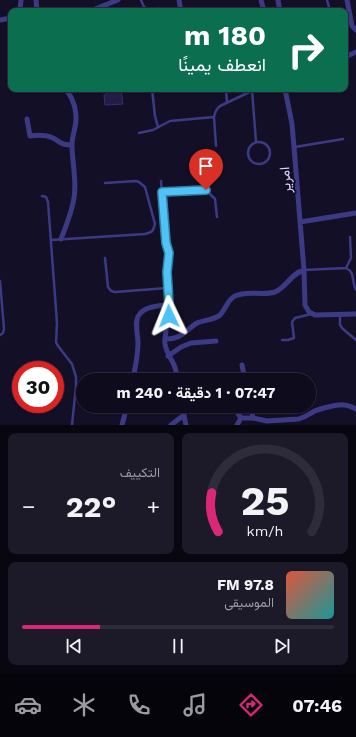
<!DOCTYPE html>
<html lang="ar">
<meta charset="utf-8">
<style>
body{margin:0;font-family:"Work Sans",Vazirmatn,sans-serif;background:#1c1929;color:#f1f3f6;direction:rtl;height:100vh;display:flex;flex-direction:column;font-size:15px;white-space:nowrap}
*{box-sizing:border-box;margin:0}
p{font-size:13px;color:#9b9ba3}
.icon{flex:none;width:22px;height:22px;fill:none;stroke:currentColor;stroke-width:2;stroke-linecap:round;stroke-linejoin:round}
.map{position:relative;height:425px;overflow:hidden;direction:ltr}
.panel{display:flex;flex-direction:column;gap:8px;padding:8px;background:#08060f;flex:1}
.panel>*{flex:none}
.hud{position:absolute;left:8px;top:8px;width:340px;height:84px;border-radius:8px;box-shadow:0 1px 3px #0004,0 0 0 1px #2e2b3b;direction:rtl;background:#0b6e4f;color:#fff;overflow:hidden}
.speed{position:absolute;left:12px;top:361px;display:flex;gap:8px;font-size:20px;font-weight:700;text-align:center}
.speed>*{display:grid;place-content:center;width:52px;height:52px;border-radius:50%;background:#0e0b1c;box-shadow:0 1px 3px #0004,0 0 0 1px #2e2b3b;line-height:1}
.speed .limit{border:6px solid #d22;background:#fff;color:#111}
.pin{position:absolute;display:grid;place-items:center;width:34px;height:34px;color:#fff;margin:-41px -17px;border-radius:50% 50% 50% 0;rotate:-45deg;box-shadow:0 0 4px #0007}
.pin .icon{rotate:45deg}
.me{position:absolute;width:44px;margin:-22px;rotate:358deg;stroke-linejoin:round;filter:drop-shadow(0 0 3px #0008)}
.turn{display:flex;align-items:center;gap:14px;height:84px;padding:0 16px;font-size:18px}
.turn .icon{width:52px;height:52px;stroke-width:2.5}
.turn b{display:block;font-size:28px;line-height:34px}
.big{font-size:30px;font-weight:700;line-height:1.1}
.panel .card{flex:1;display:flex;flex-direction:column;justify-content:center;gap:6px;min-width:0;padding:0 14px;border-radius:8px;background:#1c1929}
.panel .dial{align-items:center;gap:0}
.dial svg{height:104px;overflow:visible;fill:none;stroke:#2e2b3b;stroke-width:7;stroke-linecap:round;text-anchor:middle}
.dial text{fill:#f1f3f6;stroke:none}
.song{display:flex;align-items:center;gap:12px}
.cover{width:48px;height:48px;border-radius:6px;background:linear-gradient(135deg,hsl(10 70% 55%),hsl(180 70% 35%))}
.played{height:4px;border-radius:2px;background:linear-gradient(90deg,#db2777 25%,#2e2b3b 25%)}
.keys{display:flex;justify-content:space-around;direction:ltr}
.heat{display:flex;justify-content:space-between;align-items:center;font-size:22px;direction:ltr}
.panel .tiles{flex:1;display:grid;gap:8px;grid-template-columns:1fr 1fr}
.card:last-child{grid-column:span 2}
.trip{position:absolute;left:76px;top:373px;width:240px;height:40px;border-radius:20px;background:#0e0b1c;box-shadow:0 1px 3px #0004,0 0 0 1px #2e2b3b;font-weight:700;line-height:40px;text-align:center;direction:rtl}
.dock{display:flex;height:64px;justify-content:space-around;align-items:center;background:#06040b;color:#9b9ba3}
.dock .icon{width:28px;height:28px}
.dock .on{color:#db2777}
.dock b{font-size:18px;color:#f1f3f6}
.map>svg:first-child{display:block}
</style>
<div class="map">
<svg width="356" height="425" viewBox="0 0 356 425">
<rect width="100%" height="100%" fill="#130f26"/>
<path fill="#241b47" stroke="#3b2d73" d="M121 90 123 104 105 105 104 95H106V92Z"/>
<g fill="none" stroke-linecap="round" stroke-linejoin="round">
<path stroke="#3d3a85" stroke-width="2.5" d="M141 0 144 7 147 9 160 8 173 11
M327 0 330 11
M152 89 155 116 158 127
M226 89 227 103
M252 90 256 142
M214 117C215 112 216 109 220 106L256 89
M139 133 153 130 170 121 214 117 216 146
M248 153a11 11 0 1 1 22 0a11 11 0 1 1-22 0Z
M295 147 343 139
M161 181 166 243 169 253 167 272 169 304 168 306
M206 182V190L215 199 217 217
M162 192 206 190
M42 196 46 197 48 202 57 323 56 342 58 346 72 364 76 377V386L72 425
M51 240 145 234 151 232 153 230 155 224 145 187 139 182 136 181 105 183
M105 258 108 287 111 291 115 292 167 288
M346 268 351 258 350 237
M304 270 346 268C356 273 351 281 356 290
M0 281 4 329 3 333 0 335
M340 315V325L343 329 356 340
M282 340H288L294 338 292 322 295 318 311 314"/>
<path stroke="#3d3a85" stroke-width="5" d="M36 0 37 11
M179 0 181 11
M261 0 264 11
M278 0 280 11
M347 0 352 26 356 30
M20 11 21 0
M90 11 118 0
M0 20 11 18
M345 57 356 52
M285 89 292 124 294 147 304 270 305 305 309 312 315 315 356 314
M27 119 30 136C37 135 46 135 53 138 62 143 61 145 72 145
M300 222 356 213
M61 239C66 226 72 212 74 198 77 181 72 162 72 145 72 138 74 133 75 127 78 114 74 98 65 89
M165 339C169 339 173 339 177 337 184 335 190 327 197 323 204 320 214 320 220 315 226 309 227 300 235 296 247 290 262 296 275 292 287 287 290 274 304 270
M168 356 181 347 191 343 216 341
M242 365 245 380
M212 377 215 380
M133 380C135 368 138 355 138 343 138 335 134 321 139 315 144 307 157 306 165 305L168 307C170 320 164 332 165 344 166 352 171 358 174 365 176 370 177 375 178 380
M182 406 186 425
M233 406 241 418H253
M251 406 253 418 267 421 299 419C305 417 308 415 313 412 318 409 338 404 344 405 348 405 352 407 356 409
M122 425 127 406
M171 425 184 415
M237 425 241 418"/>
</g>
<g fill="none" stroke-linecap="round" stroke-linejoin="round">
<defs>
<path id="route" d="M169 316V308L168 306 169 304 167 272 169 253 166 243 162 192 206 190"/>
</defs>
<use href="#route" stroke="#337fa1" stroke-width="10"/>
<use href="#route" stroke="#4fc3f7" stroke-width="7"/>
</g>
<g text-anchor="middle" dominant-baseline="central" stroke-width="4" stroke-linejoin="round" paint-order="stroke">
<g font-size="14" fill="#d9d4ff" stroke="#130f26">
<text transform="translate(285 180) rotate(-94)">امرير</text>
</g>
</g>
</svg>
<div class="speed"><div class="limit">30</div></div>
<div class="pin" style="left:206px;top:190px;background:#d93025"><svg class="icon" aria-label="arrive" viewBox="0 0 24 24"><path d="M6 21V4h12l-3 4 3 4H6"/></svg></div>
<svg class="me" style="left:169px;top:316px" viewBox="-20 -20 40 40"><path d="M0-17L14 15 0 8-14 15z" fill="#4fc3f7" stroke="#fff" stroke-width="4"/></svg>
<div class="trip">07:47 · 1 دقيقة · 240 m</div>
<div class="hud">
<div class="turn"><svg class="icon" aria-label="right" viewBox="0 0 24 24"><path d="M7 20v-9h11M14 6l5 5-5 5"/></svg><div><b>180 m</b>انعطف يمينًا</div></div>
</div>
</div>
<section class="panel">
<div class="tiles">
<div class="card dial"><svg viewBox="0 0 100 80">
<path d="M14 69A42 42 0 1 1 86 69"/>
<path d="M14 69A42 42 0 0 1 9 39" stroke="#db2777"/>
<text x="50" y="56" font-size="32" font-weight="700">25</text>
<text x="50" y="72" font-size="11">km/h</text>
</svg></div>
<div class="card"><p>التكييف</p>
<div class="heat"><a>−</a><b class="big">22°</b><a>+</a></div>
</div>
<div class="card">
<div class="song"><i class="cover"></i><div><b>97.8 FM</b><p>الموسيقى</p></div></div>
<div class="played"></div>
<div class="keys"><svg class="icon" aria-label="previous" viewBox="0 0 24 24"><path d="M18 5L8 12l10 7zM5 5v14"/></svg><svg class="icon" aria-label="pause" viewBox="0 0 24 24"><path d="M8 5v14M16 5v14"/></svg><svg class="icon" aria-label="next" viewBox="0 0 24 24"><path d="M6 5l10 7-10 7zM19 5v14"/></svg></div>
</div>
</div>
</section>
<nav class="dock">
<b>07:46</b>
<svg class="icon on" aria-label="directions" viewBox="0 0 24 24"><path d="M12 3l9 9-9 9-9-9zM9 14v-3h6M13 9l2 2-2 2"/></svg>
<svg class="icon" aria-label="music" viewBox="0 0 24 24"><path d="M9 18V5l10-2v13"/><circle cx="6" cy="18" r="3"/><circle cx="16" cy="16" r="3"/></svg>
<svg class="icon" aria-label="phone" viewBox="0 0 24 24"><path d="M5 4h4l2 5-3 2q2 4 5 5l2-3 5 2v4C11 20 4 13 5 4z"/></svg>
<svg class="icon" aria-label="climate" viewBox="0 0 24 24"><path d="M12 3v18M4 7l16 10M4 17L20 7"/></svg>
<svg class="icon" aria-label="car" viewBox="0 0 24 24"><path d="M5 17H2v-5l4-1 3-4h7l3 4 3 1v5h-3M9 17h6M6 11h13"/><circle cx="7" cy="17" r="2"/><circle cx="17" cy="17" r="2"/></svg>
</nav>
